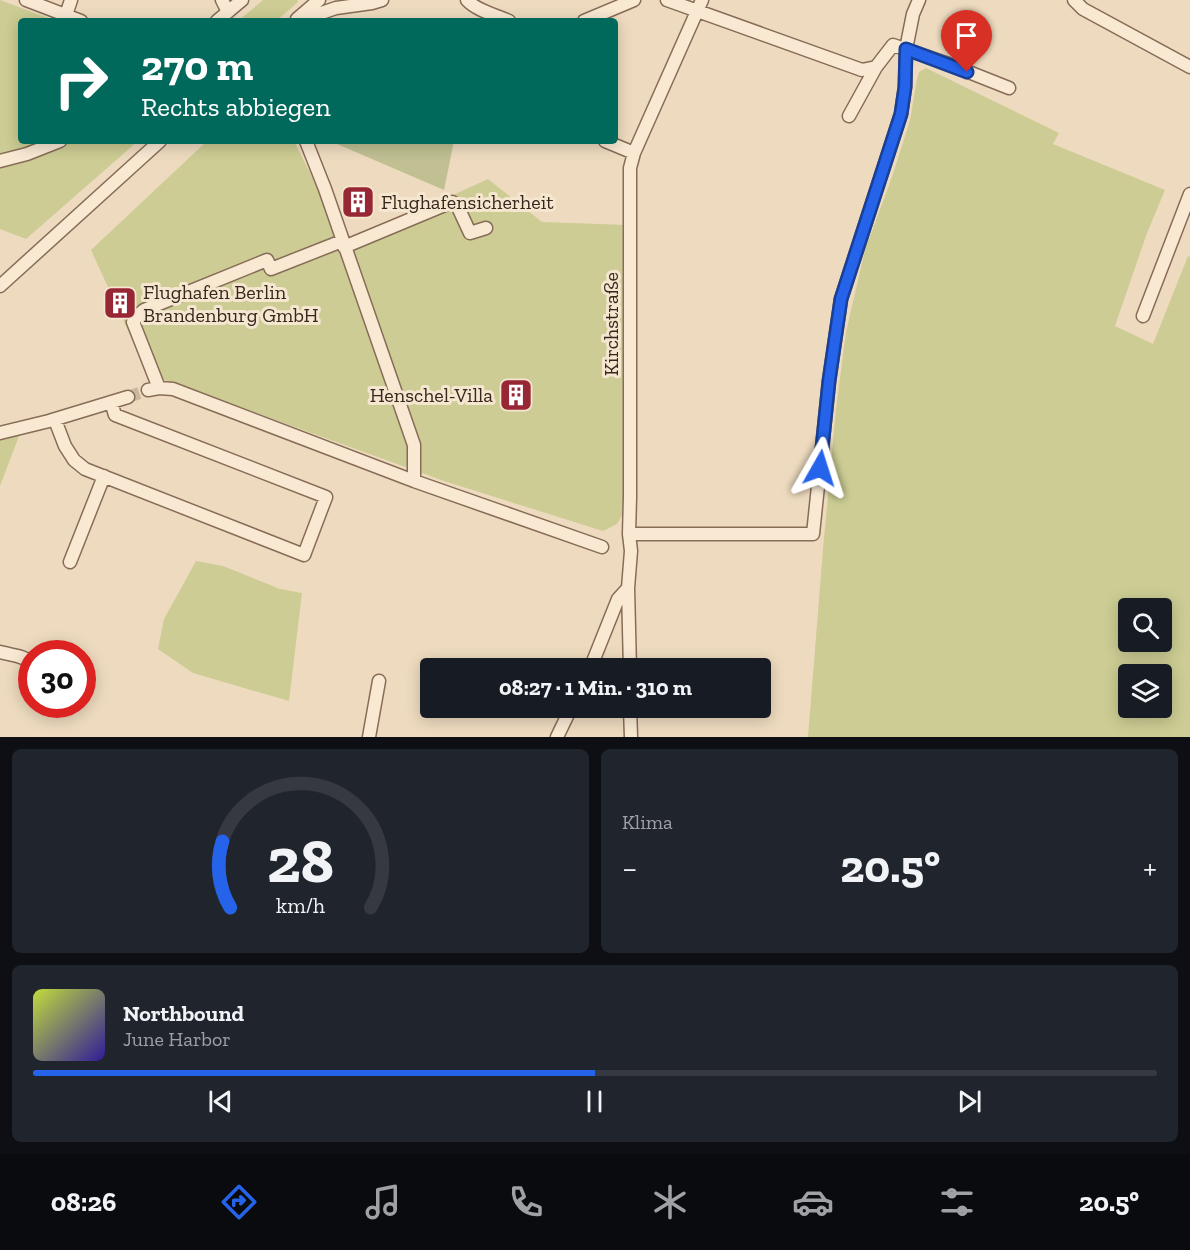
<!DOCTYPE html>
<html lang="de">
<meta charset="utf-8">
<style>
body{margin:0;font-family:"Zilla Slab",serif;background:#20242c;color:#f1f3f6;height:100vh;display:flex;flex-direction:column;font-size:22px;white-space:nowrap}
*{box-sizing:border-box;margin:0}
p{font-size:20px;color:#9ea1a6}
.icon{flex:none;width:33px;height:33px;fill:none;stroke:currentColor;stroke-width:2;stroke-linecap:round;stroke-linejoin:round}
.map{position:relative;height:737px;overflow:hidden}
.side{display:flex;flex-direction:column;gap:12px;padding:12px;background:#0d0f14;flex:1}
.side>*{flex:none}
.banner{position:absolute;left:18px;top:18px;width:600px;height:126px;border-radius:6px;box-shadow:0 3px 15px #0003;background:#00695c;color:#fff;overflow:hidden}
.fabs{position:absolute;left:1118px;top:598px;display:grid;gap:12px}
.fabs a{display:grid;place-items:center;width:54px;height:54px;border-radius:6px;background:#171b24;box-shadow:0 3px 15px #0003;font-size:30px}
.speed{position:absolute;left:18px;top:640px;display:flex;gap:12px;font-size:30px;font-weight:700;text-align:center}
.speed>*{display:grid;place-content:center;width:78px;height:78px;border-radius:50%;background:#171b24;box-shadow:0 3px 15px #0003;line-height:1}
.speed .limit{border:9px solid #d22;background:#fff;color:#111}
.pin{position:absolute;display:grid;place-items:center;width:51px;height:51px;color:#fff;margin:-62px -26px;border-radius:50% 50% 50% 0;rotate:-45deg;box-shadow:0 0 6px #0007}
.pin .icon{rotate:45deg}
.me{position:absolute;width:66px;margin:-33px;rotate:6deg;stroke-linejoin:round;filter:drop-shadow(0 0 4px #0008)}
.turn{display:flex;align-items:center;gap:21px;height:126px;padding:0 24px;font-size:27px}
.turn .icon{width:78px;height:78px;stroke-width:2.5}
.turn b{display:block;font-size:42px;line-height:51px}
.big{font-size:45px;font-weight:700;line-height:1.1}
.side .widget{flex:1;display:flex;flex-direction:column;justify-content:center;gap:9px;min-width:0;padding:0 21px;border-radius:9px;background:#20242c}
.side .dial{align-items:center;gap:0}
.dial svg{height:156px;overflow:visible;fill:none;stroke:#363941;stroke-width:7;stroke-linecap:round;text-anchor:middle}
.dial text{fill:#f1f3f6;stroke:none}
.song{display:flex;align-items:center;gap:18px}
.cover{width:72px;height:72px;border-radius:9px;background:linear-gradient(135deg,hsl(70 70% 55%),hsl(250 70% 35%))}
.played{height:6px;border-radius:3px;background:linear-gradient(90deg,#2563eb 50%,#363941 50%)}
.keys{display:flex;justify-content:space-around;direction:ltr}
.heat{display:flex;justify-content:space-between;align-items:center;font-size:33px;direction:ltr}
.side .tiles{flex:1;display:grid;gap:12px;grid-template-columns:1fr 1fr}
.widget:last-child{grid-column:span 2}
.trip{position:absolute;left:420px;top:658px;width:351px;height:60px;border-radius:6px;background:#171b24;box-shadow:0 3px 15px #0003;font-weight:700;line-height:60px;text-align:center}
.dock{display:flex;height:96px;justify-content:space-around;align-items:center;background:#090b0e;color:#9ea1a6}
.dock .icon{width:42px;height:42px}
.dock .selected{color:#2563eb}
.dock b{font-size:27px;color:#f1f3f6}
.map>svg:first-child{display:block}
</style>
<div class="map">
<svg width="1190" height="737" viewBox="0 0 1190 737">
<rect width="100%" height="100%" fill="#eedbbf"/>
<path fill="#cccc94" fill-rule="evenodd" d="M0 0 56 21H21V141H49L0 157Z
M263 0H297L298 2 276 21H238Z
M926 68 1059 133 1053 144 1165 190 1147 233 1115 326 1153 344 1188 256 1190 257V737H808L823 549 836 409 846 332 865 250 892 177 910 120 917 79 919 72ZM1128 609H1161V642H1128ZM1128 675H1161V708H1128Z
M68 141H138L26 239 0 229V165L45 153Z
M207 141H294L346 244 488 179 542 222 627 225 626 508 617 524 603 531 444 481 148 374 91 250Z
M22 428 0 486V433Z
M196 561 223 566 280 589 302 593 289 701 193 673 158 649 164 619Z"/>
<path fill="#c0c093" d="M330 141H454L444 190Z"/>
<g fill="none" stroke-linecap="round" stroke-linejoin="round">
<path stroke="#c9b79e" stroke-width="12" stroke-dasharray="12 6" stroke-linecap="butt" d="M128 397 148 390"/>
<defs>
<path id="minor" d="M26 0 81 21
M222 0 228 12
M467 0C477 11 496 15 509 21
M667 0 862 70 876 67 893 45 946 63 1009 88
M1074 0 1083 9 1190 67
M66 15 71 0
M297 19 319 0
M217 21 242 0
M298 21 336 8 372 3 382 0
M584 21 634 0
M849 116 876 67
M306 141 325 189 414 445V481
M605 141 634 153
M0 161 27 154 60 141
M344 247 452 202 457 205 470 233 486 228
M0 286 160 141
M1143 316 1190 194
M159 388 133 322 138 315 144 310 267 260 271 269 342 241
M148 390 159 388 173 389 414 481 602 547
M55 420 65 446 74 460 85 469 304 555 326 497 115 415 111 402
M0 433 49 421 128 397
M629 534H813L829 381 841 299 901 114 905 87 906 49 913 14 919 0
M70 562 104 476
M0 652C10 655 25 655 32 664
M593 662 600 665 630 669
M590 669 618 599 628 588
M630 669 628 588 631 551 629 534 630 497V168L634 153 702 0
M30 679 32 672
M630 708 631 737
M369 737 379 681
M557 737 571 708"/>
</defs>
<use href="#minor" stroke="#876c58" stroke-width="15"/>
<use href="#minor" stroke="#f9e9d3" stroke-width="12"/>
</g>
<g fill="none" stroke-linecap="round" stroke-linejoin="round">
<defs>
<path id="route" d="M820 468 829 381 841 299 901 114 905 87 906 49 967 72"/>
</defs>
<use href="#route" stroke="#184099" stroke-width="15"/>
<use href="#route" stroke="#2563eb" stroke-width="10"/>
</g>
<defs>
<symbol id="building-square" viewBox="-11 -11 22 22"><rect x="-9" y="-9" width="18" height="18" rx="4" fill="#972734" stroke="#f5e6cf"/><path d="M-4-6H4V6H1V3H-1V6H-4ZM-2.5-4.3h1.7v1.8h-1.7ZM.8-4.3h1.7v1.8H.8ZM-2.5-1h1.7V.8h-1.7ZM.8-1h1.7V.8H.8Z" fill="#fff"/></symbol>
</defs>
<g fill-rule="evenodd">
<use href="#building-square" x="339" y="183" width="38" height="38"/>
<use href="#building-square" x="101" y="284" width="38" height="38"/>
<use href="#building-square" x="497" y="376" width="38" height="38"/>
</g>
<g text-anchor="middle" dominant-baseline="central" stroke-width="6" stroke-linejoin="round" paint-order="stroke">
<g font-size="20" fill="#36261c" stroke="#f5e6cf" text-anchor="start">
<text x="381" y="202">Flughafensicherheit</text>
<text x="143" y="292">Flughafen Berlin<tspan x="143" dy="23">Brandenburg GmbH</tspan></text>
<text x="493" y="395" text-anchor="end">Henschel-Villa</text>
</g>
<g font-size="20" fill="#36261c" stroke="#f5e6cf">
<text transform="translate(611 324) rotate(-90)">Kirchstraße</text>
</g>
</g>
</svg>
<div class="fabs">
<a><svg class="icon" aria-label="search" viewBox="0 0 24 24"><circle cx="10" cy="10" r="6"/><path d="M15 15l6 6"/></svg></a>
<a><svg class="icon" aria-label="layers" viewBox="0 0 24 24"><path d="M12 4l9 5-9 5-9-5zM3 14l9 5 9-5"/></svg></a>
</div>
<div class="speed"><div class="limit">30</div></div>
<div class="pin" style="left:967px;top:72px;background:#d93025"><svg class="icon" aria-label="arrive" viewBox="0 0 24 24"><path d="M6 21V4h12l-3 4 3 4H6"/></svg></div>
<svg class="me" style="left:820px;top:468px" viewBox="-20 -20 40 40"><path d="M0-17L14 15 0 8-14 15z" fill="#2563eb" stroke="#fff" stroke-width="4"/></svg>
<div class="trip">08:27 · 1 Min. · 310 m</div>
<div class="banner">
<div class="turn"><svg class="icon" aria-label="right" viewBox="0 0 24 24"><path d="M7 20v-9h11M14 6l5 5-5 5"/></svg><div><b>270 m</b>Rechts abbiegen</div></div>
</div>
</div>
<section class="side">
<div class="tiles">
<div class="widget dial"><svg viewBox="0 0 100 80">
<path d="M14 69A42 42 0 1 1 86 69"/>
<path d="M14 69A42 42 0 0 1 10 35" stroke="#2563eb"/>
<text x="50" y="56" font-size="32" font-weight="700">28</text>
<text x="50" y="72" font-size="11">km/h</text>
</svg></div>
<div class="widget"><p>Klima</p>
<div class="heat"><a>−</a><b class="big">20.5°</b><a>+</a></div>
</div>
<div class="widget">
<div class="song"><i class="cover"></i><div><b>Northbound</b><p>June Harbor</p></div></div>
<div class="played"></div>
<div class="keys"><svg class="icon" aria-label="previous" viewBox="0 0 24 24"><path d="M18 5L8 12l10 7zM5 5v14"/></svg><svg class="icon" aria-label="pause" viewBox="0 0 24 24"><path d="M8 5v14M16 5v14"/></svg><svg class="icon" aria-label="next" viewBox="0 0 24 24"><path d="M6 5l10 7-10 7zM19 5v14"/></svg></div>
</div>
</div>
</section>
<nav class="dock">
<b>08:26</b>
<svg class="icon selected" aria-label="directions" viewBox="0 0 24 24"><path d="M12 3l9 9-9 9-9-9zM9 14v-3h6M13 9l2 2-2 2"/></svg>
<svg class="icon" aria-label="music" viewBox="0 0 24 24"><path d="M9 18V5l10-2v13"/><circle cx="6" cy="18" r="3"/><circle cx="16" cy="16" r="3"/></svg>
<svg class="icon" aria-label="phone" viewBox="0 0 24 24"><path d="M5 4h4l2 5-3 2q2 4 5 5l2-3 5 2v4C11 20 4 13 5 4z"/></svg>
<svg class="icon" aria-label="climate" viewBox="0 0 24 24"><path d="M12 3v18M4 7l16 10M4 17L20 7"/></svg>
<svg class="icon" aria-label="car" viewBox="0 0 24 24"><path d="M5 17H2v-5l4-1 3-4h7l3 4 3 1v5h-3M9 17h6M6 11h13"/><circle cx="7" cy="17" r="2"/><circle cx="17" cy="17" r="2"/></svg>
<svg class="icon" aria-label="filters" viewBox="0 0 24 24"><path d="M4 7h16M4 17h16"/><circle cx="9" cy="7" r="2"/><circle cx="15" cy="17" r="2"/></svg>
<b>20.5°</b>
</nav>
